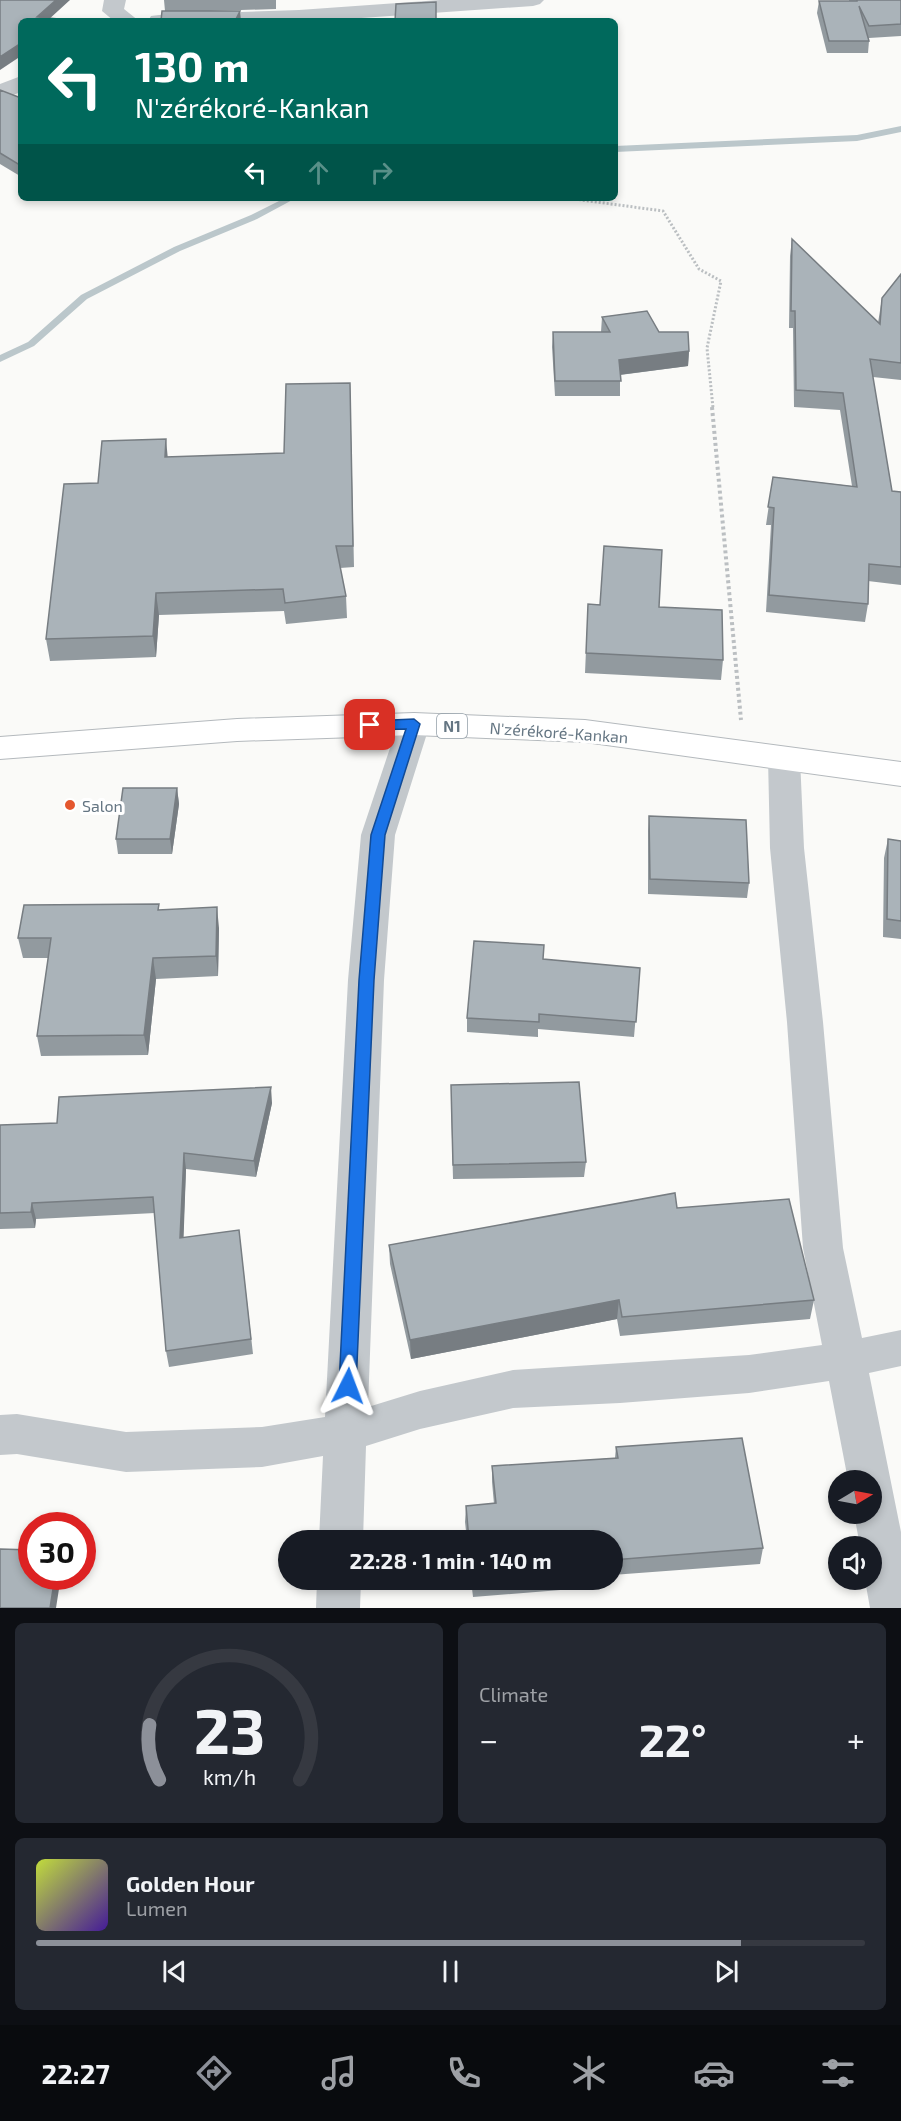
<!DOCTYPE html>
<meta charset="utf-8">
<style>
body{margin:0;font-family:"Exo 2",sans-serif;background:#242831;color:#f1f3f6;height:100vh;display:flex;flex-direction:column;font-size:22px;white-space:nowrap}
*{box-sizing:border-box;margin:0}
p{font-size:20px;color:#9ea1a6}
.icon{flex:none;width:33px;height:33px;fill:none;stroke:currentColor;stroke-width:2;stroke-linecap:round;stroke-linejoin:round}
.map{position:relative;height:1608px;overflow:hidden}
.side{display:flex;flex-direction:column;gap:15px;padding:15px;background:#0d0f14;flex:1}
.side>*{flex:none}
.hud{position:absolute;left:18px;top:18px;width:600px;height:183px;border-radius:9px;box-shadow:0 3px 9px #0003;background:#00695c;color:#fff;overflow:hidden}
.needle{width:39px;rotate:80deg}
.controls{position:absolute;left:828px;top:1470px;display:grid;gap:12px}
.controls a{display:grid;place-items:center;width:54px;height:54px;border-radius:50%;background:#171b24;box-shadow:0 3px 9px #0003;font-size:30px}
.speed{position:absolute;left:18px;top:1512px;display:flex;gap:12px;font-size:30px;font-weight:700;text-align:center}
.speed>*{display:grid;place-content:center;width:78px;height:78px;border-radius:50%;background:#171b24;box-shadow:0 3px 9px #0003;line-height:1}
.speed .limit{border:9px solid #d22;background:#fff;color:#111}
.pin{position:absolute;display:grid;place-items:center;width:51px;height:51px;color:#fff;margin:-26px;border-radius:12px;box-shadow:0 3px 9px #0006}
.me{position:absolute;width:66px;margin:-33px;rotate:3deg;stroke-linejoin:round;filter:drop-shadow(0 0 4px #0008)}
.turn{display:flex;align-items:center;gap:21px;height:126px;padding:0 18px;font-size:27px}
.turn .icon{width:78px;height:78px;stroke-width:2.5}
.turn b{display:block;font-size:42px;line-height:51px}
.lanes{display:flex;align-items:center;height:57px;padding:0 18px;background:#0003;justify-content:center;gap:30px;direction:ltr}
.lanes .off{opacity:.35}
.big{font-size:45px;font-weight:700;line-height:1.1}
.side .widget{flex:1;display:flex;flex-direction:column;justify-content:center;gap:9px;min-width:0;padding:0 21px;border-radius:9px;background:#242831}
.side .dial{align-items:center;gap:0}
.dial svg{height:156px;overflow:visible;fill:none;stroke:#363941;stroke-width:7;stroke-linecap:round;text-anchor:middle}
.dial text{fill:#f1f3f6;stroke:none}
.song{display:flex;align-items:center;gap:18px}
.cover{width:72px;height:72px;border-radius:9px;background:linear-gradient(135deg,hsl(70 70% 55%),hsl(260 70% 35%))}
.played{height:6px;border-radius:3px;background:linear-gradient(90deg,#8c9099 85%,#363941 85%)}
.keys{display:flex;justify-content:space-around;direction:ltr}
.heat{display:flex;justify-content:space-between;align-items:center;font-size:33px;direction:ltr}
.side .tiles{flex:1;display:grid;gap:15px;grid-template-columns:1fr 1fr}
.widget:last-child{grid-column:span 2}
.trip{position:absolute;left:278px;top:1530px;width:345px;height:60px;border-radius:30px;background:#171b24;box-shadow:0 3px 9px #0003;font-weight:700;line-height:60px;text-align:center}
.menu{display:flex;height:96px;justify-content:space-around;align-items:center;background:#090b0e;color:#9ea1a6}
.menu .icon{width:42px;height:42px}
.menu .current{color:#8c9099}
.menu b{font-size:27px;color:#f1f3f6}
.map>svg:first-child{display:block}
</style>
<div class="map">
<svg width="901" height="1608" viewBox="0 0 901 1608">
<rect width="100%" height="100%" fill="#fafaf8"/>
<g fill="none" stroke-linecap="round" stroke-linejoin="round">
<path fill="#bbc7cb" fill-rule="evenodd" d="M901 126V132L857 141 615 152V146L857 135Z
M285 198H296L257 219 180 251 87 299 34 346 0 362V355L28 342 81 295 174 247 251 215Z"/>
<defs>
<path id="trunk" d="M414 713 585 720 901 762V786L585 742 414 735 237 741 0 759V737L237 719Z"/>
</defs>
<use href="#trunk" stroke="#b4b9bd" stroke-width="2"/>
<path stroke="#bbbfc2" stroke-width="3" stroke-dasharray="2 2" stroke-linecap="butt" d="M567 198 663 211 699 269 721 281 707 348 713 408"/>
<path stroke="#bbbfc2" stroke-width="4" stroke-dasharray="3 3" stroke-linecap="butt" d="M712 407 741 720"/>
<path fill="#c3c8cc" fill-rule="evenodd" d="M104 0H126L124 9 139 21H114L102 11Z
M440 0H544L540 4 533 6 319 21H148L151 16 159 15 299 10Z
M21 76V92L0 100V84Z
M414 713 425 716 430 724 395 835 384 980 368 1407 420 1391 513 1370 749 1355 822 1345 803 1248 787 1022 770 848 768 758 773 750 784 747 795 750 800 758 804 848 823 1022 843 1248 862 1338 901 1330V1366L869 1373 901 1532V1608H870L865 1580H872V1546H860L854 1514H872V1480H848L829 1381 749 1393 620 1403 513 1408 420 1429 366 1446 363 1540H319L323 1456 262 1467 126 1472 17 1454 0 1455V1415L17 1414 126 1432 262 1427 325 1417 348 980 361 835 398 724 403 716Z
M317 1580H361L360 1608H316Z"/>
<use href="#trunk" fill="#fff" fill-rule="evenodd"/>
</g>
<path fill="#929a9f" d="M164 0H276V9L210 11H165Z
M849 0H901V36L869 38V41L868 53H827L817 13 819 1H849Z
M0 90 21 98V176H20L0 164Z
M792 239 878 323 882 298 901 274V380L873 377 892 491 901 492V585L868 581V604L865 622 766 612 771 525H766L773 477 852 486 840 410 794 407 793 328H789L790 256Z
M602 317 659 332 689 351 688 366 620 375V396H555L552 347 553 332H601Z
M350 383 354 567 340 568 346 596 347 618 286 624 284 611 159 615 156 657 50 661 46 639 98 483 168 457 284 453Z
M588 604 659 607 723 660 721 680 585 673Z
M177 788 179 804 172 854H118L116 839Z
M649 816 749 883 747 898 648 894V831Z
M888 839 901 841V939L883 937 884 858Z
M159 910 219 928 218 976 156 979 148 1055 41 1056 37 1036 48 958H23L18 938Z
M543 959 640 968 634 1037 538 1029V1037L467 1032V1018Z
M451 1100 586 1162 584 1177 453 1179Z
M272 1103 256 1177 186 1169 183 1238 239 1230 253 1354 169 1367 166 1351 155 1213 36 1219 35 1228 0 1229V1125L57 1123Z
M677 1208 814 1300 810 1319 620 1336 617 1319 411 1359 390 1264 389 1245Z
M616 1447 763 1548 760 1564 612 1575V1540H467L465 1522 466 1506 494 1504 492 1482V1466L615 1458Z
M471 1580H586L585 1588 473 1597Z"/>
<path fill="#777d82" d="M56 0H70L47 21 37 17Z
M240 11 241 21H235Z
M21 43V56L0 70V57Z
M21 163V176H20L18 164Z
M689 351 688 366 618 375 619 360Z
M166 439 168 460 165 457Z
M156 593 159 615 156 657 153 636Z
M177 788 179 804 172 854 170 839Z
M217 907 219 928 218 976 216 956Z
M153 958 156 979 148 1055 144 1035Z
M271 1087 272 1103 256 1177 254 1161Z
M184 1153 186 1169 183 1254 180 1238Z
M32 1203 36 1219 35 1228 31 1212Z
M619 1300 617 1319 411 1359 410 1340Z
M55 1576H61L56 1608H50Z"/>
<path fill="#aab3b9" stroke="#777d82" stroke-width="1.5" d="M0 0H56L37 17 59 19 55 21H21V43L0 57Z
M857 0H901V24L869 26 859 6 869 41H829L819 1H857Z
M436 2V21H395L396 4Z
M162 11H240L235 21H161Z
M0 90 21 98V163L18 164 0 153Z
M792 239 880 324 882 298 901 274V363L870 359 892 491 901 492V567L869 564 868 604 769 595 774 508 768 507 773 477 857 487 843 393 796 390 795 311H791Z
M647 311 659 332H688L689 351 619 360 621 381H555L553 332H610L602 317Z
M350 383 353 546H336L346 596 285 603 283 589 156 593 153 636 46 639 64 484 98 483 102 441 166 439 165 457 284 453 286 384Z
M604 546 662 550 659 607 722 610 723 660 586 653 588 604 600 605Z
M123 788H177L170 839H116Z
M649 816 746 820 749 883 650 879Z
M888 839 901 841V921L887 919Z
M159 904 158 910 217 907 216 956 153 958 144 1035 37 1036 51 938H18L24 905Z
M474 941 544 945 543 959 640 968 636 1022 539 1014V1022L467 1018Z
M579 1082 586 1162 453 1165 451 1085Z
M271 1087 254 1161 184 1153 180 1238 239 1230 251 1339 166 1351 153 1197 32 1203 31 1212 0 1213V1125L57 1123 59 1097Z
M675 1193 677 1208 789 1199 814 1300 622 1317 619 1300 410 1340 389 1245Z
M742 1438 763 1548 612 1560V1540H469L466 1506 496 1503 492 1466 618 1458 616 1447Z
M0 1549 32 1550V1576H55L50 1608H0Z
M473 1580H496L473 1581Z"/>
<path fill="#1a73e8" stroke="#114b97" stroke-width="1.5" d="M414 719 420 724 385 835 374 980 356 1386 354 1392 348 1394 342 1392 339 1386 359 980 371 835 406 729 370 730 363 725 370 721Z"/>
<circle fill="#e4572e" stroke="#fff" stroke-width="2" cx="70" cy="805" r="6"/>
<g text-anchor="middle" dominant-baseline="central" stroke-width="6" stroke-linejoin="round" paint-order="stroke">
<rect fill="#fff" stroke="#939fa8" stroke-width="1.5" x="437" y="714" width="30" height="24" rx="4.5"/>
<g font-size="15" font-weight="bold" fill="#657683">
<text x="452" y="726">N1</text>
</g>
<g font-size="16" fill="#657683" stroke="#fff">
<text transform="translate(559 732) rotate(4)">N'zérékoré-Kankan</text>
</g>
<g font-size="16" fill="#657683" stroke="#fff" text-anchor="start">
<text x="82" y="805">Salon</text>
</g>
</g>
</svg>
<div class="controls">
<a><svg class="needle" viewBox="-14 -14 28 28"><path d="M0-13l5 13h-10z" fill="#e53935"/><path d="M0 13l5-13h-10z" fill="#9ea1a6"/></svg></a>
<a><svg class="icon" aria-label="sound" viewBox="0 0 24 24"><path d="M4 9h4l5-4v14l-5-4H4zM17 9q2 3 0 6"/></svg></a>
</div>
<div class="speed"><div class="limit">30</div></div>
<div class="pin" style="left:370px;top:725px;background:#d93025"><svg class="icon" aria-label="arrive" viewBox="0 0 24 24"><path d="M6 21V4h12l-3 4 3 4H6"/></svg></div>
<svg class="me" style="left:348px;top:1386px" viewBox="-20 -20 40 40"><path d="M0-17L14 15 0 8-14 15z" fill="#1a73e8" stroke="#fff" stroke-width="4"/></svg>
<div class="trip">22:28 · 1 min · 140 m</div>
<div class="hud">
<div class="turn"><svg class="icon" aria-label="left" viewBox="0 0 24 24"><path d="M17 20v-9H6M10 6l-5 5 5 5"/></svg><div><b>130 m</b>N'zérékoré-Kankan</div></div>
<div class="lanes"><svg class="icon" aria-label="left" viewBox="0 0 24 24"><path d="M17 20v-9H6M10 6l-5 5 5 5"/></svg><svg class="icon off" aria-label="ahead" viewBox="0 0 24 24"><path d="M12 20V5M6 11l6-6 6 6"/></svg><svg class="icon off" aria-label="right" viewBox="0 0 24 24"><path d="M7 20v-9h11M14 6l5 5-5 5"/></svg></div>
</div>
</div>
<section class="side">
<div class="tiles">
<div class="widget dial"><svg viewBox="0 0 100 80">
<path d="M14 69A42 42 0 1 1 86 69"/>
<path d="M14 69A42 42 0 0 1 9 41" stroke="#8c9099"/>
<text x="50" y="56" font-size="32" font-weight="700">23</text>
<text x="50" y="72" font-size="11">km/h</text>
</svg></div>
<div class="widget"><p>Climate</p>
<div class="heat"><a>−</a><b class="big">22°</b><a>+</a></div>
</div>
<div class="widget">
<div class="song"><i class="cover"></i><div><b>Golden Hour</b><p>Lumen</p></div></div>
<div class="played"></div>
<div class="keys"><svg class="icon" aria-label="previous" viewBox="0 0 24 24"><path d="M18 5L8 12l10 7zM5 5v14"/></svg><svg class="icon" aria-label="pause" viewBox="0 0 24 24"><path d="M8 5v14M16 5v14"/></svg><svg class="icon" aria-label="next" viewBox="0 0 24 24"><path d="M6 5l10 7-10 7zM19 5v14"/></svg></div>
</div>
</div>
</section>
<nav class="menu">
<b>22:27</b>
<svg class="icon current" aria-label="directions" viewBox="0 0 24 24"><path d="M12 3l9 9-9 9-9-9zM9 14v-3h6M13 9l2 2-2 2"/></svg>
<svg class="icon" aria-label="music" viewBox="0 0 24 24"><path d="M9 18V5l10-2v13"/><circle cx="6" cy="18" r="3"/><circle cx="16" cy="16" r="3"/></svg>
<svg class="icon" aria-label="phone" viewBox="0 0 24 24"><path d="M5 4h4l2 5-3 2q2 4 5 5l2-3 5 2v4C11 20 4 13 5 4z"/></svg>
<svg class="icon" aria-label="climate" viewBox="0 0 24 24"><path d="M12 3v18M4 7l16 10M4 17L20 7"/></svg>
<svg class="icon" aria-label="car" viewBox="0 0 24 24"><path d="M5 17H2v-5l4-1 3-4h7l3 4 3 1v5h-3M9 17h6M6 11h13"/><circle cx="7" cy="17" r="2"/><circle cx="17" cy="17" r="2"/></svg>
<svg class="icon" aria-label="filters" viewBox="0 0 24 24"><path d="M4 7h16M4 17h16"/><circle cx="9" cy="7" r="2"/><circle cx="15" cy="17" r="2"/></svg>
</nav>
